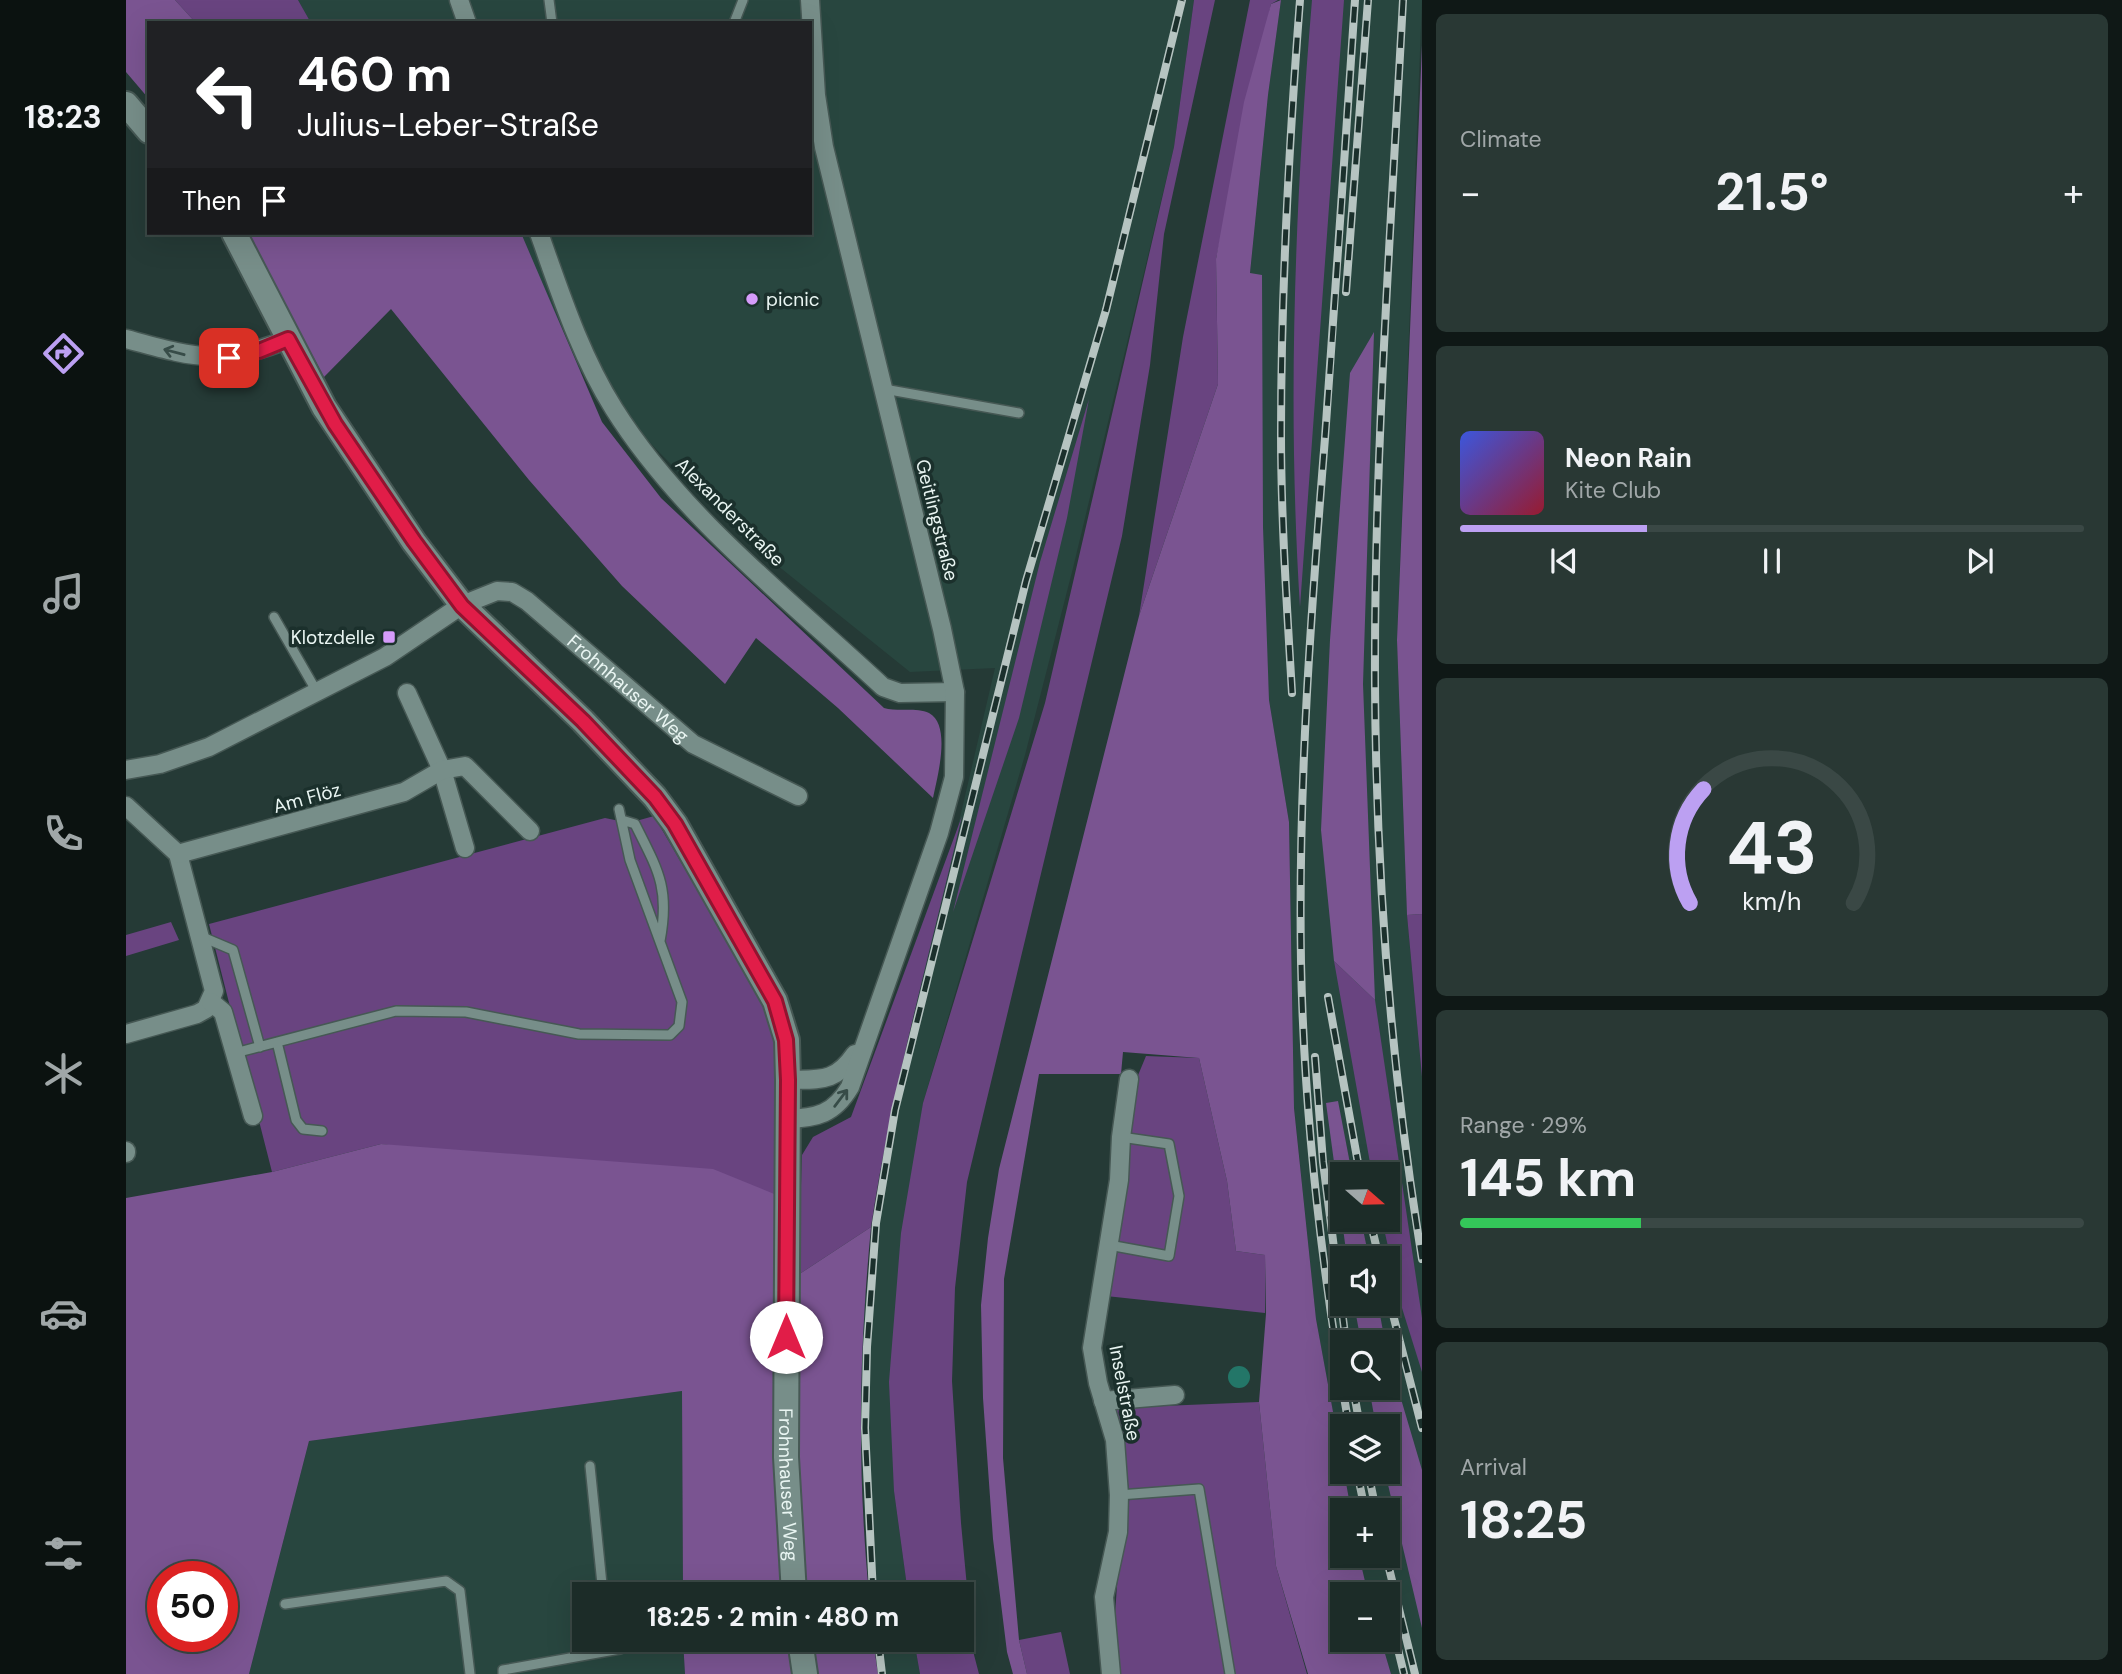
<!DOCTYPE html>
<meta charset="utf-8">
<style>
body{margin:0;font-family:"DM Sans",sans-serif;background:#293834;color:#f1f3f6;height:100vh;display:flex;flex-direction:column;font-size:26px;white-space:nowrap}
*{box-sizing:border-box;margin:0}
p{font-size:23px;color:#a0a7a8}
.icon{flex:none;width:38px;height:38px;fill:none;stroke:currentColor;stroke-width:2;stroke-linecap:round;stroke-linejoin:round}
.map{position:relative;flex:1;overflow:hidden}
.details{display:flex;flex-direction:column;gap:14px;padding:14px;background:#0f1816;width:700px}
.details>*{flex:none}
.banner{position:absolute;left:21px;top:21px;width:665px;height:214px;border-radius:0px;box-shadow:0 7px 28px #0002,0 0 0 2px #3a4845;background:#202124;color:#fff;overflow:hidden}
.needle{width:46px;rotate:110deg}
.tools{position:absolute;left:1204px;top:1162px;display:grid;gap:14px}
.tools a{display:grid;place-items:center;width:70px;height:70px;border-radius:0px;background:#1c2c28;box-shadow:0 7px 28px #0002,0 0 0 2px #3a4845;font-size:35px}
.speed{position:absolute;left:21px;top:1561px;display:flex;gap:14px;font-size:35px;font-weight:700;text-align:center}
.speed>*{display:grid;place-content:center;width:91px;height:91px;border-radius:50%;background:#1c2c28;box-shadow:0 7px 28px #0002,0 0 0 2px #3a4845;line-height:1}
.speed .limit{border:10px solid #d22;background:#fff;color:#111}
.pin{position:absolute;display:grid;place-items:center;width:60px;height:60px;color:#fff;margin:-30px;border-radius:14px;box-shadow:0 4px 10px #0006}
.me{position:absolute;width:77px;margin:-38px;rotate:0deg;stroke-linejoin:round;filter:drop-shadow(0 0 5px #0008)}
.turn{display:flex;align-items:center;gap:24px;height:147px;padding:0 35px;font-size:32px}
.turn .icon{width:91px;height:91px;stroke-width:2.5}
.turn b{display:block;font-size:49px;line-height:60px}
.then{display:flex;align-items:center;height:66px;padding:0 35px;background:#0003;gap:14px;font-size:26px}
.big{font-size:52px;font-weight:700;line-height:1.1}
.details .widget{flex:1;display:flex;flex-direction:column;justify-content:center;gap:10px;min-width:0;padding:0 24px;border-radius:10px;background:#293834}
.details .dial{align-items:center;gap:0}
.dial svg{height:182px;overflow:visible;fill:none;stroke:#3a4845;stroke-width:7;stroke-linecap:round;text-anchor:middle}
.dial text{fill:#f1f3f6;stroke:none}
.song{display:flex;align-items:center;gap:21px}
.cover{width:84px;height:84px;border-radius:10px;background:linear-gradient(135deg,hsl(230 70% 55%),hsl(350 70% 35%))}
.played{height:7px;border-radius:4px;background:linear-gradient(90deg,#bca0f2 30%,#3a4845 30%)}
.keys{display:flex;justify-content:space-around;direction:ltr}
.heat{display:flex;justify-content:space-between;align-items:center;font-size:38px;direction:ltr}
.charge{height:10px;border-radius:5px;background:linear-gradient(90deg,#34c759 29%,#3a4845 0)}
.trip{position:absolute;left:446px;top:1582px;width:402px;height:70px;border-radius:0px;background:#1c2c28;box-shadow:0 7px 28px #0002,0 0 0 2px #3a4845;font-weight:700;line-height:70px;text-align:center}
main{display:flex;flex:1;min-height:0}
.tabs{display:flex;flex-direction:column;width:126px;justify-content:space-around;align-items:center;background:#0b1210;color:#a0a7a8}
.tabs .icon{width:49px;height:49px}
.tabs .selected{color:#bca0f2}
.tabs b{font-size:32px;color:#f1f3f6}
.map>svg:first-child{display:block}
</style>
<main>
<nav class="tabs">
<b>18:23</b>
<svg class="icon selected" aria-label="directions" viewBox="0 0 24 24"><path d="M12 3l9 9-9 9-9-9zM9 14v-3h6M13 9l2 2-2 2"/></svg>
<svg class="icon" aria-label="music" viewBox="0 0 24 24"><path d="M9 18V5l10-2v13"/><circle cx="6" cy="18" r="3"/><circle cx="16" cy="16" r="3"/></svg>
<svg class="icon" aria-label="phone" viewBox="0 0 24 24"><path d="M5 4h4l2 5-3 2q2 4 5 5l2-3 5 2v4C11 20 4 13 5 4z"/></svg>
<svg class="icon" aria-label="climate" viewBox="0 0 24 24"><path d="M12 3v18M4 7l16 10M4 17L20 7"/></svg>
<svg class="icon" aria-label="car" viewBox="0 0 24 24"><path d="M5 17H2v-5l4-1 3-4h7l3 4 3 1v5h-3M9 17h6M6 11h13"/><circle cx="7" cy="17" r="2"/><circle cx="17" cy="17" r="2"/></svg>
<svg class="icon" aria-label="filters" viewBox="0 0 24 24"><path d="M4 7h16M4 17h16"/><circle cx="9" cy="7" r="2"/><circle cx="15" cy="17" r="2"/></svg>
</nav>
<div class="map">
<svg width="1296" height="1674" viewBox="0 0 1296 1674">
<rect width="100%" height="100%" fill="#253a36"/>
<path fill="#28463f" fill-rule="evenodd" d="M172 0H1068L1048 147 947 568 899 755 797 1103 768 1491 782 1594H743L733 1429 737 1317 759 1137 869 668 784 672 616 537 319 233H684V23H185Z
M1155 0H1296L1271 640 1281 915 1296 1077V1674H1265L1255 1640H1262V1594H1242L1238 1581 1233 1556H1262V1510H1225L1218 1472H1262V1426H1216V1463L1190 1319 1168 1107 1163 822 1143 700 1124 274 1142 95ZM1216 1174H1262V1220H1216ZM1216 1258H1262V1304H1216ZM1216 1342H1262V1388H1216Z
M556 1391 557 1594H458V1640H557L559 1674H123L183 1441Z
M747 1640H788L794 1674H752Z"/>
<path fill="#694480" d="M49 0H172L185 23H70Z
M1068 0H1089L1038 234 1024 365 996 536 841 1182 829 1288 826 1381 835 1523 847 1651 853 1674H794L788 1640H836V1594H782L768 1491 763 1382 775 1233 797 1103 919 703 1048 147Z
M1124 0H1152L1145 4 1090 259 1092 384 1013 616 1057 337Z
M1186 0H1218L1174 607C1161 402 1169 204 1186 0Z
M963 399 941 518 893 718 827 912 914 562Z
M528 816 636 1001 653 1049V1196L255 1144 146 1172 83 924 479 818 503 823Z
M836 816C804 953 766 1088 745 1227L672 1275 676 1155 687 1137 725 1117Z
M1296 914V1077L1281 915Z
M45 922 53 940 0 956V935Z
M1208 961 1249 1000 1296 1318V1372L1276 1308 1256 1220H1262V1174H1246Z
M1020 1056 1073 1058 1101 1181 1110 1251 1139 1255V1313L980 1296 1008 1085Z
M1133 1402 1150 1566 1181 1674H994L988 1629 992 1571 1004 1495 989 1408Z
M935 1632 944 1674H901L893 1640Z"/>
<path fill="#7a5491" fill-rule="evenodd" d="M0 0H49L70 23H23V99L0 72Z
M1155 0 1142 95 1124 273 1136 275 1137 527 1143 700 1163 822 1168 1108 1190 1319 1225 1510H1216V1556H1233L1242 1594H1216V1640H1255L1265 1674H1182L1150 1566 1133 1402 1140 1314 1139 1255 1110 1251 1101 1181 1073 1058 997 1052 995 1074H913L878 1279 877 1458 893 1640 901 1674H887L881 1652 867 1539 857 1398 855 1305 862 1238 873 1169 1013 616 1092 384 1090 259 1118 102 1145 4Z
M1296 45V914L1281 915 1271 640Z
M121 233H395L476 422 535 498 758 708C771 712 791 707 803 713 826 725 811 778 807 798L712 708 630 638 599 684 496 586 403 480 265 309 198 377Z
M1248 332 1237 684 1249 1000 1208 961 1195 830 1204 640 1224 373Z
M1212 1101 1226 1174H1216V1220H1235L1243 1258H1221L1200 1103Z
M255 1144 587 1169 653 1196 672 1275 745 1227C733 1353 731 1469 743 1594H557L556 1391 183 1441 123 1674H0V1198L146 1172ZM37 1577H96V1636H37Z
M1228 1304H1252L1259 1342H1235Z
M1262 1355 1296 1470V1628L1259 1472H1262V1426H1250L1243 1388H1262Z
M557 1640H747L752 1674H559Z"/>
<path fill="#237668" d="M1102 1377a11 11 0 1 1 22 0a11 11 0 1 1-22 0Z"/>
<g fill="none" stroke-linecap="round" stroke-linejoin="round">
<defs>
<path id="lane" d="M423 0 426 23
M608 23 617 0
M758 389 893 413
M148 617 191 692
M496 820 509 824C532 870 544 888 534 941
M74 936 107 950 134 1047
M151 1042 170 1120 177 1129 196 1131
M109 1053 270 1011 340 1012 453 1034 544 1035 553 1026 556 1002 504 860 493 809
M983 1245 1043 1256 1053 1196 1043 1144 995 1137
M464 1466 477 1594
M993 1495 1073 1489 1104 1674
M159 1604 320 1581 334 1591 344 1674
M377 1674V1670L494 1649 492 1640"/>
<g id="street">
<path d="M333 0 341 23"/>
<path d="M413 233C434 292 454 355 488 409 555 516 665 601 757 687L774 693 829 692"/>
<path d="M0 339C67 357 95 367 162 339"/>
<path d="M281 693 316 770 339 848"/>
<path id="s1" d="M0 770 34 764 83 747 259 657 336 605 371 591 386 592 401 601 567 744 672 796"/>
<path d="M0 806 52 854 88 991 80 1009 71 1014 0 1034"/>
<path d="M52 854 278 792 316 770 339 766 404 831"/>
<path d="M85 1002 97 1012 127 1116"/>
<path d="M662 1080C694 1079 709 1083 729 1054"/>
<path d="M661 1119C691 1118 708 1114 724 1087L813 833 828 777 829 692 816 629 698 147 690 95 684 0"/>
<path d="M0 1151V1153"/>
<path d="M977 1401 1049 1395"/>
<path d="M985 1674 978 1597 992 1532 993 1495 989 1440 972 1383 966 1348 993 1180 995 1137 1003 1079"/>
</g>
<g id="secondary">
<path d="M0 104 23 131"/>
<path id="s2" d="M108 233 198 407 288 542 336 605 457 721 529 797 549 824 649 1001 661 1040 662 1080 660 1457 668 1594"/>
<path d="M674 1640 679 1674"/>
</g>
</defs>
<use href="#lane" stroke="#465854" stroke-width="12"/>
<use href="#street" stroke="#465854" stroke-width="21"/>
<use href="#secondary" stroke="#465854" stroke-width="28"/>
<use href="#lane" stroke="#778e89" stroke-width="9"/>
<use href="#street" stroke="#778e89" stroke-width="18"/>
<use href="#secondary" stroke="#778e89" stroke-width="24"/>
<defs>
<path id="rail" d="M1277 0C1265 228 1248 456 1249 684 1250 877 1265 1069 1296 1259
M1220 292 1242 0
M1166 693C1161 607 1155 520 1155 434 1155 289 1163 144 1174 0
M1202 997 1234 1174
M1189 1057 1197 1162 1220 1342
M1244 1220 1253 1258
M1262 1295 1296 1428
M1227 1388 1234 1426
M1223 1426C1196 1273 1178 1117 1175 962 1172 786 1185 612 1199 438 1210 292 1219 146 1229 0
M1231 1472 1239 1510
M1242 1472 1250 1510
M1260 1556 1289 1674
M747 1594 739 1428 741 1347 750 1223 769 1110 900 581 980 310 1056 0
M1269 1637 1278 1674
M752 1640 756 1674"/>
</defs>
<use href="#rail" stroke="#b6c4c1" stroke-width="8"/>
<use href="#rail" stroke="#1b302c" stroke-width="5" stroke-dasharray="16" stroke-linecap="butt"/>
</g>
<defs><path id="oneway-shaft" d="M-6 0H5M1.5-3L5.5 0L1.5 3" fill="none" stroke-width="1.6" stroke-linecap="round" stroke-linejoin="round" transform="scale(1.75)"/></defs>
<g stroke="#374c48">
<use href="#oneway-shaft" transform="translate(48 352) rotate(-165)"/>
<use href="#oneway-shaft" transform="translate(715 1098) rotate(-53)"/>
</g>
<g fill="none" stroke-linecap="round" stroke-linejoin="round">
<defs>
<path id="route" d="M103 358 133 351 162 339 209 424 288 541 336 606 457 721 529 797 549 824 649 1001 660 1040 662 1080 660 1337"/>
</defs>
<use href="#route" stroke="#92132f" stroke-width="18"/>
<use href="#route" stroke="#e11d48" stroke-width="12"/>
</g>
<g fill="#d59bfa" stroke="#1b302c" stroke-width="2.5">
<circle cx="626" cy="299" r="7"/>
<rect x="256" y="630" width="14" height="14" rx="3.5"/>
</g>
<g text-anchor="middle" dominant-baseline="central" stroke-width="7" stroke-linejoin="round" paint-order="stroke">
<g font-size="19" fill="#e9f5f2" stroke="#1b302c" text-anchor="start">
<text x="640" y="299">picnic</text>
<text x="249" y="637" text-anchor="end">Klotzdelle</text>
</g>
<g font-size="19" fill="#e9f5f2" stroke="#1b302c">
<text transform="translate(604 512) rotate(45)">Alexanderstraße</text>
<text transform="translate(811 520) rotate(76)">Geitlingstraße</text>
<text stroke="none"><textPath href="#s1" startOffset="581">Frohnhauser Weg</textPath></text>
<text transform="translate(181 798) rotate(-15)">Am Flöz</text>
<text transform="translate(999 1393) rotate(79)">Inselstraße</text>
<text stroke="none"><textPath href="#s2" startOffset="1432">Frohnhauser Weg</textPath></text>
</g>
</g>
</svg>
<div class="tools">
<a><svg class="needle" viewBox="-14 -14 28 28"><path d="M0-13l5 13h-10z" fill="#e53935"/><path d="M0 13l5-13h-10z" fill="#a0a7a8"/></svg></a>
<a><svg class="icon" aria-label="sound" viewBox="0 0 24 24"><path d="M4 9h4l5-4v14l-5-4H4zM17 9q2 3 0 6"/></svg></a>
<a><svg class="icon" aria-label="search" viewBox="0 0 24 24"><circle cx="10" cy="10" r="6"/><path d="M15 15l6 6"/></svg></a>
<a><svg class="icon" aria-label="layers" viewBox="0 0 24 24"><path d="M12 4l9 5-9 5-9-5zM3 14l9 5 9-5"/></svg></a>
<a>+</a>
<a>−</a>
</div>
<div class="speed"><div class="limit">50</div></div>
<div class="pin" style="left:103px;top:358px;background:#d93025"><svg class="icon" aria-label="arrive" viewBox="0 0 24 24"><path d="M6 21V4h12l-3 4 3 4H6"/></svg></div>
<svg class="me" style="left:660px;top:1337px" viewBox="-20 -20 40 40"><circle r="19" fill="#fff"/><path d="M0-13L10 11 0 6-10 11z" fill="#e11d48"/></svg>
<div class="trip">18:25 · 2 min · 480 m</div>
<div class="banner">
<div class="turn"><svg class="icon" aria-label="left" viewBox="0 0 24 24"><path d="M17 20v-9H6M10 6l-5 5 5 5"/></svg><div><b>460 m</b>Julius-Leber-Straße</div></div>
<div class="then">Then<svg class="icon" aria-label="arrive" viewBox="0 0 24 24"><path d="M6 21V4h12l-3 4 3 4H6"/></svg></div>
</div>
</div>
<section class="details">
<div class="widget"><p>Climate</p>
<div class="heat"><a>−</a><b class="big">21.5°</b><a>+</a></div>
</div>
<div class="widget">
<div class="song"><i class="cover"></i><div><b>Neon Rain</b><p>Kite Club</p></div></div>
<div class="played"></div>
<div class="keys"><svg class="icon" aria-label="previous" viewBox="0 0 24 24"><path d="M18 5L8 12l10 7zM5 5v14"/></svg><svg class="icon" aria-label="pause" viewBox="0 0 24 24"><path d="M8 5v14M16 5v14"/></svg><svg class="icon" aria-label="next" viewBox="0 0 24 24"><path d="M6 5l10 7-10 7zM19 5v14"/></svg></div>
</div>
<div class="widget dial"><svg viewBox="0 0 100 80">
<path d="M14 69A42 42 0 1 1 86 69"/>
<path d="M14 69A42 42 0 0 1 20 19" stroke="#bca0f2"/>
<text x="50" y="56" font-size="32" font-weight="700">43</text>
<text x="50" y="72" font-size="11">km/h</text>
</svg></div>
<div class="widget"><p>Range · 29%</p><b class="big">145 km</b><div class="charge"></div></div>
<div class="widget"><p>Arrival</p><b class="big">18:25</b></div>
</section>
</main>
